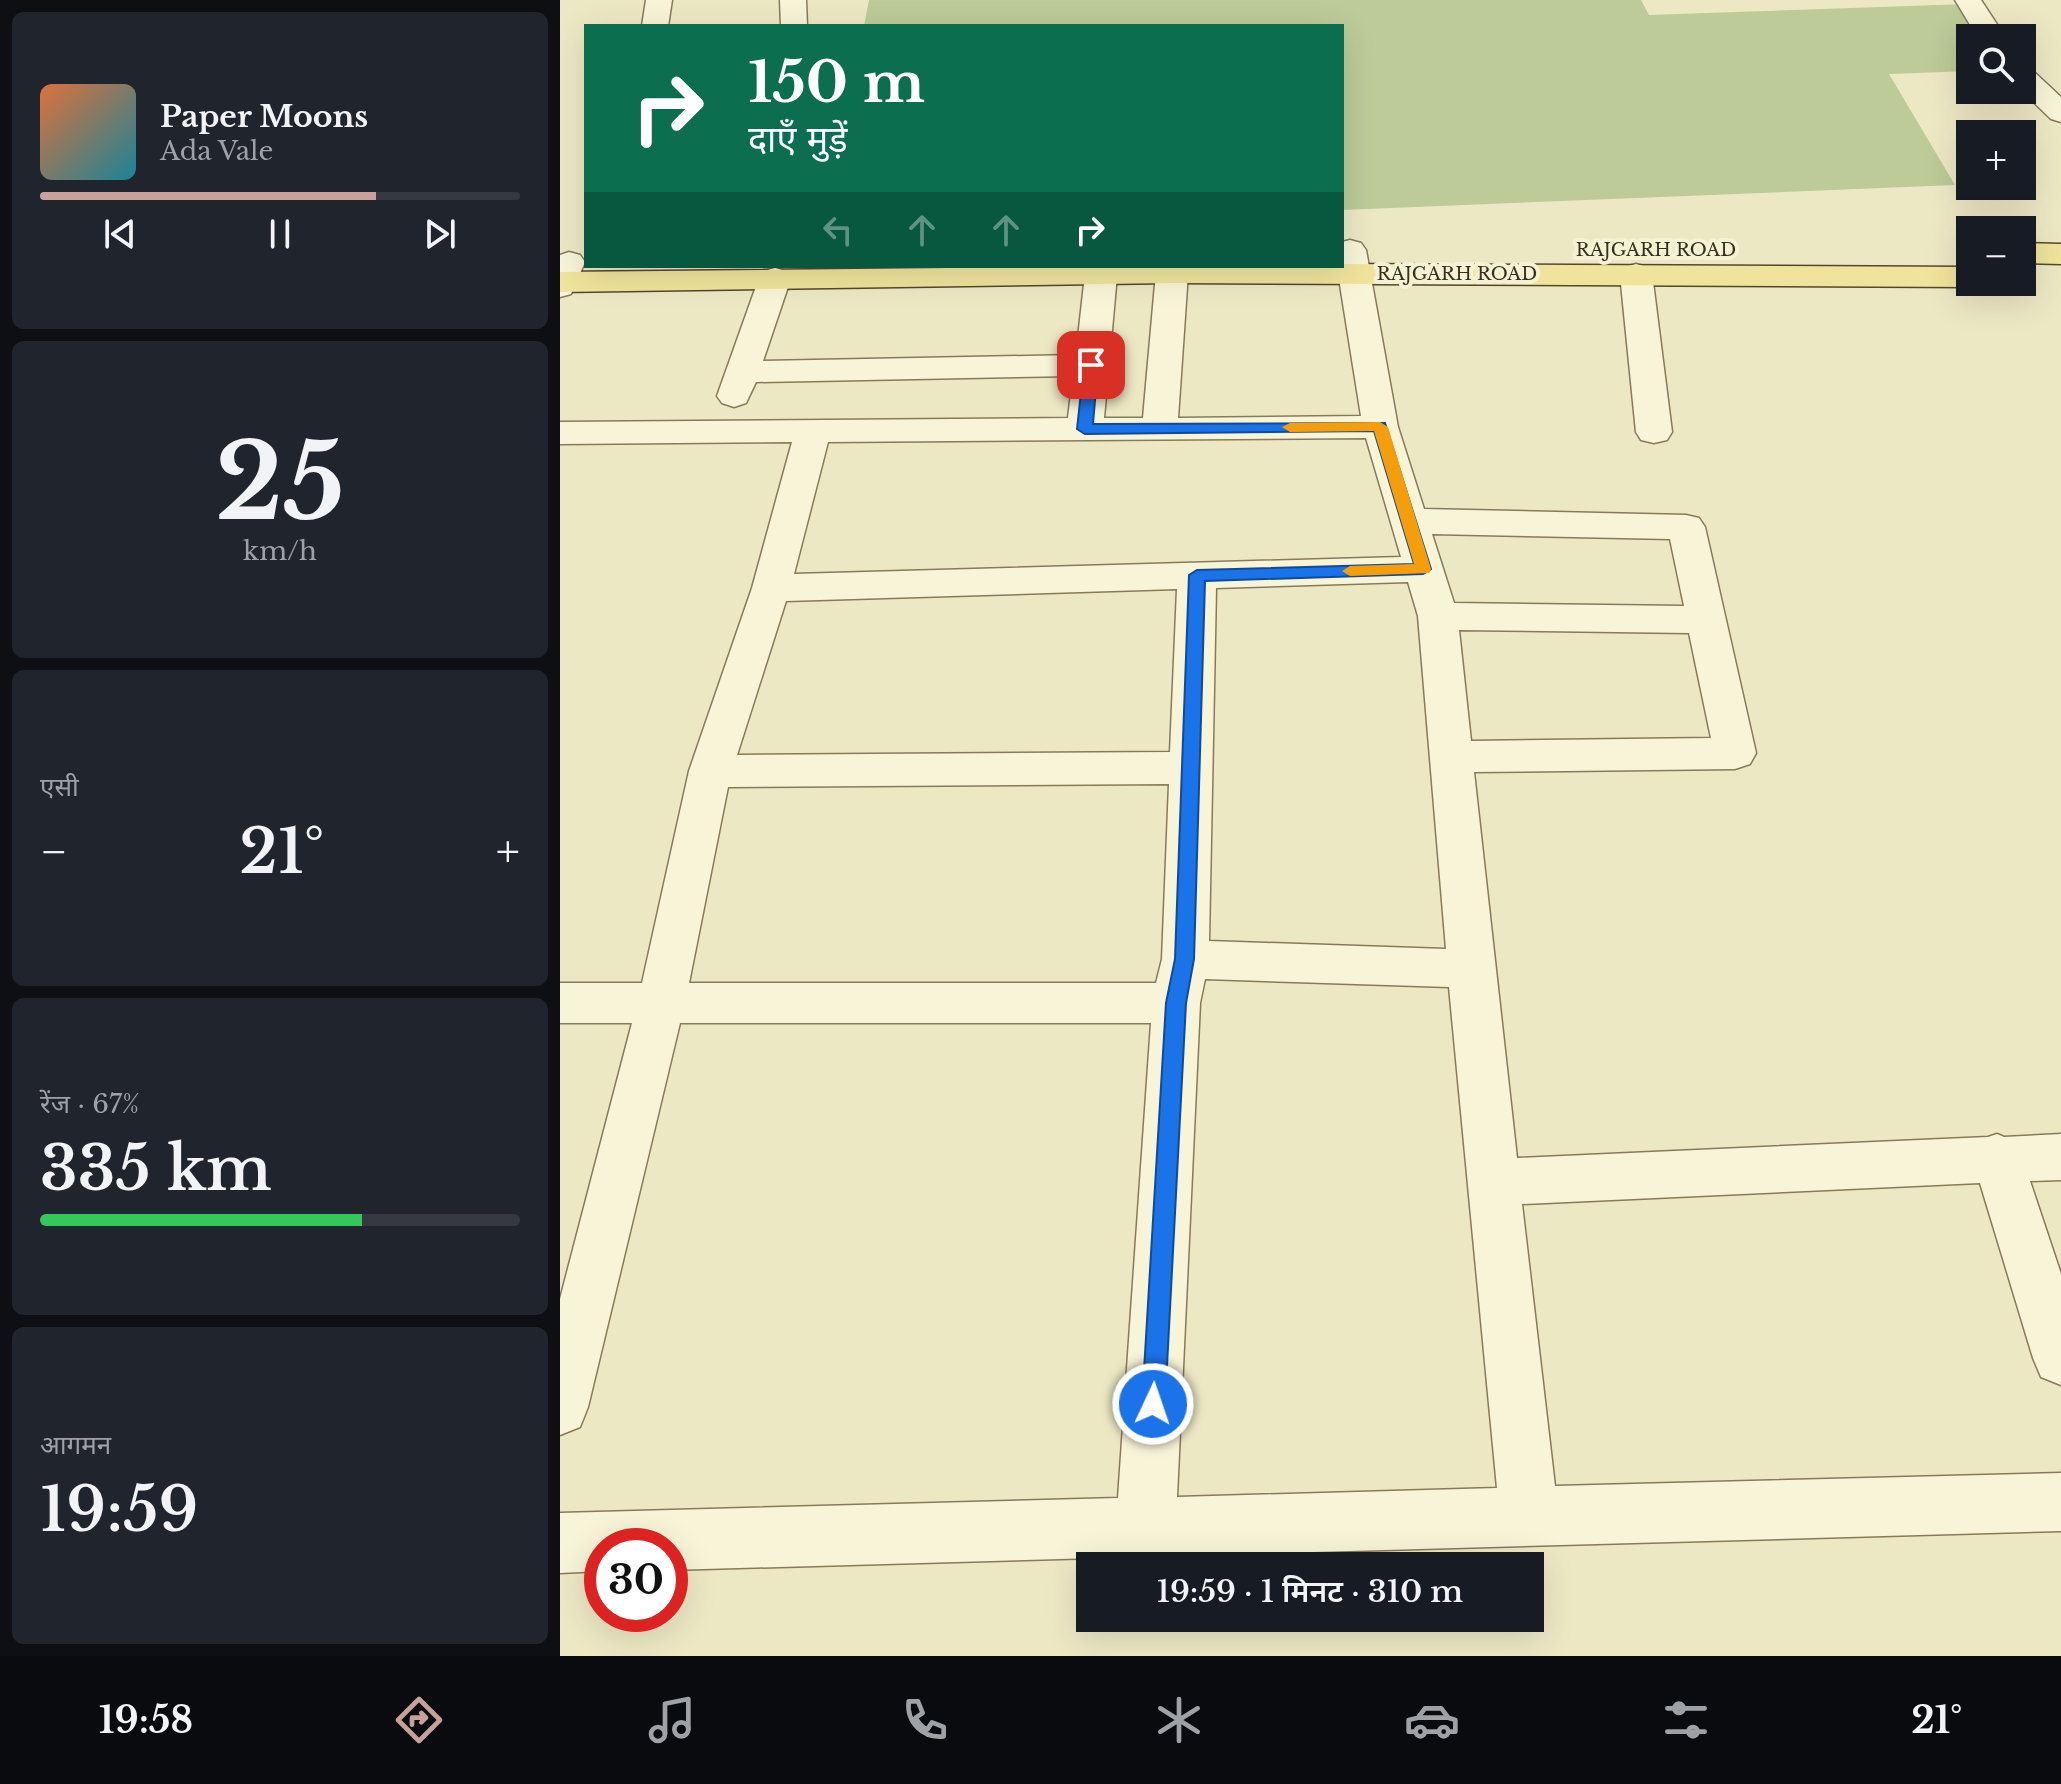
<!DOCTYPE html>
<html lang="hi">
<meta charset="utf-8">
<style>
body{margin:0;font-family:"Libre Baskerville","Noto Sans Devanagari",serif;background:#20242c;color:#f1f3f6;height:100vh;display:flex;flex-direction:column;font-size:30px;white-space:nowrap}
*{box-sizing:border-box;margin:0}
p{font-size:26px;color:#9ea1a6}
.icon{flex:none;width:44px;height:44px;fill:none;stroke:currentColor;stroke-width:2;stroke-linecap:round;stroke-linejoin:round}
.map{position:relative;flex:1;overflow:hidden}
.sheet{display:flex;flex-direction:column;gap:12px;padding:12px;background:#0d0f14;width:560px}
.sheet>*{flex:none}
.hud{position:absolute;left:24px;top:24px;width:760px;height:244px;border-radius:0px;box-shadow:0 8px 32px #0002;background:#0b6e4f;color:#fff;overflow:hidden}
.buttons{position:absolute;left:1396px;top:24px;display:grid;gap:16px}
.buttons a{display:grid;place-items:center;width:80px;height:80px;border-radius:0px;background:#171b24;box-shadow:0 8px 32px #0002;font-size:40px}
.speed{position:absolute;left:24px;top:1528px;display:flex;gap:16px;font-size:40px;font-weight:700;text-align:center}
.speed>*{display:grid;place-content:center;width:104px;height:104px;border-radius:50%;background:#171b24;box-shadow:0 8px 32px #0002;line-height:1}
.speed .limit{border:12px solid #d22;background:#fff;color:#111}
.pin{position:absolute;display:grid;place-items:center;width:68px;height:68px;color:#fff;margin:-34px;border-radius:16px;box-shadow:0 4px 12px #0006}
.me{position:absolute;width:88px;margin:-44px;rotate:3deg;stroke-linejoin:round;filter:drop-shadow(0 0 6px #0008)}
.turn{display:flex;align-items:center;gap:28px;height:168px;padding:0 32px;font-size:36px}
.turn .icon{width:104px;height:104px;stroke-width:2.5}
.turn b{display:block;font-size:56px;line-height:68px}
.lanes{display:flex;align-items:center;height:76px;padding:0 32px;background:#0003;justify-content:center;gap:40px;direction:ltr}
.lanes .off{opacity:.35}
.big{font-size:60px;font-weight:600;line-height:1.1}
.sheet .widget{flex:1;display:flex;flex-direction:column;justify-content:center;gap:12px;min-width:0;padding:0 28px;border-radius:12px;background:#20242c}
.sheet .dial{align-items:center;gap:0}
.dial b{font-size:104px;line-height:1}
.song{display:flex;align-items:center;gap:24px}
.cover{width:96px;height:96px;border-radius:12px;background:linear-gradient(135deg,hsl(20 70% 55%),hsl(190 70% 35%))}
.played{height:8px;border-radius:4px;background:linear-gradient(90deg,#c8a19b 70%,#363941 70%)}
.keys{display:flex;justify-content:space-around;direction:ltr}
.heat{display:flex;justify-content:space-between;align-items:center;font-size:44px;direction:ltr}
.charge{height:12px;border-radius:6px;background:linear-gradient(90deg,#34c759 67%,#363941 0)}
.trip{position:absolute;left:516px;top:1552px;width:468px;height:80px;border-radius:0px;background:#171b24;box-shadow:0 8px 32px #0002;font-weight:600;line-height:80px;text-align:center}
.menu{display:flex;height:128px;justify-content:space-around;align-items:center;background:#090b0e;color:#9ea1a6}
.menu .icon{width:56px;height:56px}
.menu .on{color:#c8a19b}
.menu b{font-size:36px;color:#f1f3f6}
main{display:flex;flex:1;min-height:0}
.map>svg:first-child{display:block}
</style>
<main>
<section class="sheet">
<div class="widget">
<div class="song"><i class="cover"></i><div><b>Paper Moons</b><p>Ada Vale</p></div></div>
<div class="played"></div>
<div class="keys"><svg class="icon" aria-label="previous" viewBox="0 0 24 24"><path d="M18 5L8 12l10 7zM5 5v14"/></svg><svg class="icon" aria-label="pause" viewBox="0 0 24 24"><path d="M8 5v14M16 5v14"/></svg><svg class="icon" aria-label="next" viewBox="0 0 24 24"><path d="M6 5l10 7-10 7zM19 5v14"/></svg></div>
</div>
<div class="widget dial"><b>25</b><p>km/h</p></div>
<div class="widget"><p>एसी</p>
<div class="heat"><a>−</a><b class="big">21°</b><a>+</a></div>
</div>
<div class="widget"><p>रेंज · 67%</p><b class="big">335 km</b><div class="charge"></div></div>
<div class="widget"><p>आगमन</p><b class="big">19:59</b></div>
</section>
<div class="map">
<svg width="1501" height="1656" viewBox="0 0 1501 1656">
<rect width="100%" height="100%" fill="#ede8c4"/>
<path fill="#bccb98" d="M309 0H1081L1089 15 1408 4 1432 38H1410V71L1329 74 1395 185 782 210V26H304Z"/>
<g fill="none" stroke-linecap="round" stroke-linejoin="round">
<defs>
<path id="minor" d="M86 0H112L108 26H82Z
M220 0H246L247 26H221Z
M1395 0H1421L1446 38H1418Z
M1462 68 1472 70 1501 97V122L1491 119 1461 90Z
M790 240 801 243 806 250 838 427 864 509 1126 515 1139 518 1145 527 1196 753 1190 764 1175 769 914 772 957 1158 1428 1137 1437 1134 1444 1137 1501 1134V1180L1470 1181 1501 1274V1385L1481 1377 1473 1358 1420 1183 962 1204 995 1486 1501 1473V1531L110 1570V1546H42V1571L0 1573V1513L558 1498 591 1023H120L28 1407 20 1427 0 1435V1299L72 1023H0V983H82L129 771 192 588 232 442 0 444V422L508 418 513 376 196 382 186 403 174 407 162 403 157 396 199 278 204 271 215 268 226 271 231 278 203 361 516 355 525 275 530 268H552L557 275 544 418H583L596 273 601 266H623L628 273 618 418 801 416 777 266H782V242ZM806 438 841 557 234 574 268 442ZM872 534 1110 539 1124 606 894 603ZM848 582 858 616 886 949 649 941 656 588ZM617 589 610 752 177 755 226 601ZM899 630 1129 633 1151 738 911 741ZM609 784 602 959 596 983H129L168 787ZM645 979 889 987 937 1488 617 1497 640 1003Z
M9 252 20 255 25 262 11 294 0 297V255Z
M1076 264 1087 267 1092 274 1112 432 1107 440 1094 443 1081 440 1076 432 1060 274 1065 267Z"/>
<path id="major" d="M1462 243 1501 244V264L1462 263Z
M782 264 1410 267V282H1423L1410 287 612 283 0 292V272Z"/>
</defs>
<use href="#minor" stroke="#877a5b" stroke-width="3"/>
<use href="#major" stroke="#55472f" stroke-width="3"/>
<use href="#minor" fill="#f8f4d7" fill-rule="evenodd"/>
<use href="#major" fill="#f0e49c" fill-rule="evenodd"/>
</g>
<path fill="#1a73e8" stroke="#114b97" stroke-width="2" d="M531 361 538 365 533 424 825 423 871 569 863 574 645 581 634 959 626 1003 605 1404 602 1412 593 1415 585 1412 582 1404 606 1003 615 959 629 575 637 570 854 564 814 431 525 434 517 429 524 365Z"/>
<path fill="#f59e0b" d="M820 422 828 427 871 569 869 573 790 576 782 571 790 566 854 564 814 431 730 432 722 427 730 423Z"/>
<g text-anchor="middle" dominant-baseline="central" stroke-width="8" stroke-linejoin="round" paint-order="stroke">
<g font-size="18" fill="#382f1e" stroke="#f5f1d3">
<text x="1096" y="250">RAJGARH ROAD</text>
<text x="897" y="274">RAJGARH ROAD</text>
</g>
</g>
</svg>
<div class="buttons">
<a><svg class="icon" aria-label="search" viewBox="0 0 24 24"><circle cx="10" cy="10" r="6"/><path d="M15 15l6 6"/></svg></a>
<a>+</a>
<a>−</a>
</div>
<div class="speed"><div class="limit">30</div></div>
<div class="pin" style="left:531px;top:365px;background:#d93025"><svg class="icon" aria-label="arrive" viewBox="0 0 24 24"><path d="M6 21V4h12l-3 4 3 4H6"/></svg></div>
<svg class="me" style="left:593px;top:1404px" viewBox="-20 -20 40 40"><circle r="17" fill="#1a73e8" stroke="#fff" stroke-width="3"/><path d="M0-11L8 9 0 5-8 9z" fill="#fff"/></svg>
<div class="trip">19:59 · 1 मिनट · 310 m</div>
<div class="hud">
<div class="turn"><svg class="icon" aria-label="right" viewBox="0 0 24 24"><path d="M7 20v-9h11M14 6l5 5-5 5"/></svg><div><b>150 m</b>दाएँ मुड़ें</div></div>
<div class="lanes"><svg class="icon off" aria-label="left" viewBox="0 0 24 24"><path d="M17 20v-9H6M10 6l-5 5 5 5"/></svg><svg class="icon off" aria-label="ahead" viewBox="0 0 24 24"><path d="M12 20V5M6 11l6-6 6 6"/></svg><svg class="icon off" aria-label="ahead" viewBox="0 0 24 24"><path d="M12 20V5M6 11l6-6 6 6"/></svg><svg class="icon" aria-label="right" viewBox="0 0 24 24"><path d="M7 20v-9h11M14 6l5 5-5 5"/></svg></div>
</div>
</div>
</main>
<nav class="menu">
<b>19:58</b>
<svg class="icon on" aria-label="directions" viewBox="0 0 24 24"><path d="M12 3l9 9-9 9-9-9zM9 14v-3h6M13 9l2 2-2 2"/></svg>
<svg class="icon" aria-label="music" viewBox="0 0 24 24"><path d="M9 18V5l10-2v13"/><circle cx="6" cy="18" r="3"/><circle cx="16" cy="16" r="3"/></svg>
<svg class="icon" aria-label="phone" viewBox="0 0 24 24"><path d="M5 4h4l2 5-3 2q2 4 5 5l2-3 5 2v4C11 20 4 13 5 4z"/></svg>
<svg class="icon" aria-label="climate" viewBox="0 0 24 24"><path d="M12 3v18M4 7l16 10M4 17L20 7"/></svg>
<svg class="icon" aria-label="car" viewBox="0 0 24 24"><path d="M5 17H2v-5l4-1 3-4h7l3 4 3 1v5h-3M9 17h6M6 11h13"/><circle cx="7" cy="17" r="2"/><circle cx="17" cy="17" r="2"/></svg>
<svg class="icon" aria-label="filters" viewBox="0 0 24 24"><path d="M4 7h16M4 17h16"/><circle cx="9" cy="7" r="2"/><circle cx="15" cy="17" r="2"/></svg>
<b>21°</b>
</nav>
